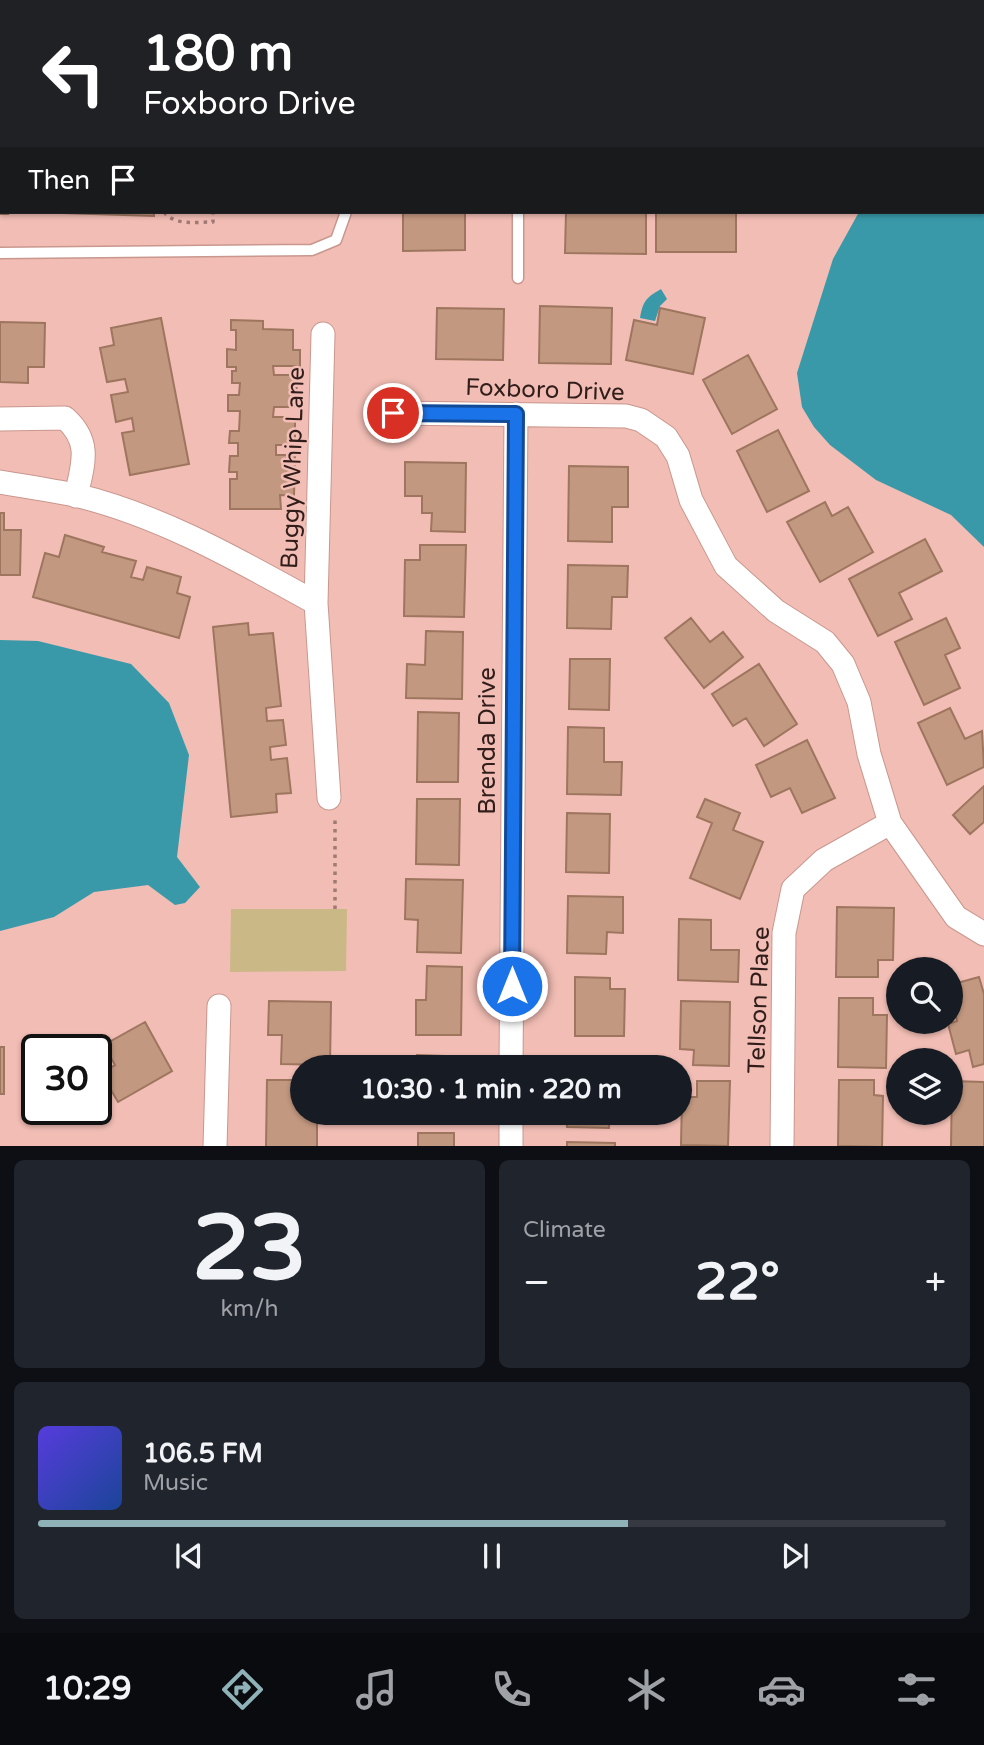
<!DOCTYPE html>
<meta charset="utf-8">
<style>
body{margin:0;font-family:"Varela Round",sans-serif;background:#20242c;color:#f1f3f6;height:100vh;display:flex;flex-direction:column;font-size:26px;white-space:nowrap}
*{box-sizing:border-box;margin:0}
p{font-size:23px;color:#9ea1a6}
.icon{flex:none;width:38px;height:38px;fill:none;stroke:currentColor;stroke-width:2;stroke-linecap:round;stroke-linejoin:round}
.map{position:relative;height:1146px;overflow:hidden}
.side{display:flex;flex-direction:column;gap:14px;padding:14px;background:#0d0f14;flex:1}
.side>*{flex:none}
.hud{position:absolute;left:0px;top:0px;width:985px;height:214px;box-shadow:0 2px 5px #0004;background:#202124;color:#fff;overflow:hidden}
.fabs{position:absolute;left:886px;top:957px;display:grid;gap:14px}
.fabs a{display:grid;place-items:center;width:77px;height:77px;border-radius:50%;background:#171b24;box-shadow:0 2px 5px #0004;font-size:35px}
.speed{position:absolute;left:21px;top:1034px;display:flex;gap:14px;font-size:35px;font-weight:700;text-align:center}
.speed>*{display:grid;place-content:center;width:91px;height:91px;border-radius:50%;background:#171b24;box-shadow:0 2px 5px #0004;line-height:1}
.speed .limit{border:4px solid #111;border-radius:10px;background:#fff;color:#111}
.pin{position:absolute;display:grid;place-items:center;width:60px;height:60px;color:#fff;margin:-30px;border:4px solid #fff;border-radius:50%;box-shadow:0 2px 7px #0007}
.me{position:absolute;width:77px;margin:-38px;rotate:0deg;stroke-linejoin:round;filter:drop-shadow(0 0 5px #0008)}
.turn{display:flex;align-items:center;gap:24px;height:147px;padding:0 28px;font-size:32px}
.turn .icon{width:91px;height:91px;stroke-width:2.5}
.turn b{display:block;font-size:49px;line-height:60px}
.then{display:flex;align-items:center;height:66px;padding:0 28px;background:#0003;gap:14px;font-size:26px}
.big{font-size:52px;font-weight:800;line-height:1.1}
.side .tile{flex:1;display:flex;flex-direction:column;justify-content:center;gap:10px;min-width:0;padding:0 24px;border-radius:10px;background:#20242c}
.side .dial{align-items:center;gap:0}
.dial b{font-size:91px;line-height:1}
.song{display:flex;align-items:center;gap:21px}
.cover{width:84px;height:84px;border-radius:10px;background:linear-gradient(135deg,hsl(250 70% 55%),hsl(220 70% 35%))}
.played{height:7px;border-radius:4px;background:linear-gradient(90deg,#8fb2b9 65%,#363941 65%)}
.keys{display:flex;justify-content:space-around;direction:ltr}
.heat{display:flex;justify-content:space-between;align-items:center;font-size:38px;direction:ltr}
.side .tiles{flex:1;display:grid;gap:14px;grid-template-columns:1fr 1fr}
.tile:last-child{grid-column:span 2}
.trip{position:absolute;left:290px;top:1055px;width:402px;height:70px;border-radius:35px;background:#171b24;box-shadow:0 2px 5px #0004;font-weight:800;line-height:70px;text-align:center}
.tab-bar{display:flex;height:112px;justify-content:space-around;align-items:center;background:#090b0e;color:#9ea1a6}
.tab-bar .icon{width:49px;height:49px}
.tab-bar .current{color:#8fb2b9}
.tab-bar b{font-size:32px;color:#f1f3f6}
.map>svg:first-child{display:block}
</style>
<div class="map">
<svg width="984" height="1147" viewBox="0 0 984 1147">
<rect width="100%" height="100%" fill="#f1bdb4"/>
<path fill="#cab887" d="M231 909H347L346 971 230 972Z"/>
<path fill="#3999a9" d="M984 137V547L951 515 876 480 830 445 814 427 802 407 797 373 833 259 859 212H984Z
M661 289 667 299 660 306 655 321 640 318C643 302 645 298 661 289Z
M0 640 38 641 131 664 169 703 189 755 177 857 200 887 185 903 175 905 148 885 94 892 54 917 0 931Z"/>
<path fill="#c39880" stroke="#9e755e" stroke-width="2" d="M0 0H54V2H2L0 43Z
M434 0H498L434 2Z
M719 0H801L719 2Z
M810 0H871V2H810Z
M0 154 2 212H8V214H0Z
M30 212H154V216Z
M403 212H465V250L403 251Z
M566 212H646V254L565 253Z
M656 212H736V252H656Z
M540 306 612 308 611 364 539 363Z
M437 308 504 309 503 360 436 359Z
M660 308 705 318 693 374 626 360 634 320 657 325Z
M161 318 189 464 130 475 122 433 134 431 132 418 116 422 111 395 128 392 125 379 107 382 100 348 114 345 111 328Z
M231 320 263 321V329L293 330V350H300V366H273L274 375H297L296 407H274L273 417H295V445H276V455H295L294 496 280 495 281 509H230V479H237V472H229L230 456H238V443H229L230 431H239L240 411H228V395H239L240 383H232V371H236V367H227V349L236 350V330H231Z
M0 322 45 323 44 367H28V383L0 382Z
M748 355 777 409 732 434 703 380Z
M778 430 809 491 767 512 737 451Z
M405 462 466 463 465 532 431 531 432 513H422V496H405Z
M569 466 628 467V507H612V542L568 541Z
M825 502 832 516 848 507 873 552 820 582 787 522Z
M0 513H4V530H21L20 575H0Z
M65 535 104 547 102 552 136 561 131 577 143 580 147 567 181 577 177 593 190 597 179 638 33 597 45 553 59 557Z
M925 539 942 571 899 593 912 619 878 636 849 579Z
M420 545H466L464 617 404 616 405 560H420Z
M568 565 628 566 627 597H612L611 629 567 628Z
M691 618 710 642 723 632 743 657 704 688 665 638Z
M946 618 960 648 945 655 960 688 924 705 895 642Z
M248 623 249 635 273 633 281 706 266 708 267 721 283 720 286 745 270 747 271 760 287 758 291 793 276 794 277 812 231 817 213 627Z
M426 631 463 632 462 699 406 698 407 664 425 665Z
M570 659H610L609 710 569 709Z
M759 664 797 724 764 746 746 718 733 726 712 694Z
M950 708 965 739 982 731 984 767 947 785 918 723Z
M418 712 459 713 458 782H417Z
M568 727 604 728V762H622L621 795 567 794Z
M807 740 835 798 802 813 790 788 771 797 756 765Z
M984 786V822L970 834 953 815Z
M417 799H460L459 865 416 864Z
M705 799 740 813 733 830 763 842 740 899 690 878 712 823 697 817Z
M567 813 610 814 609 873 566 872Z
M406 879 463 880 461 953 417 952 418 920 405 919Z
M568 896 623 897V933L607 932 606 954 567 953Z
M837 907 894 908 893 960H878V977H836Z
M679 919 711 920V950H739L738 982 678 980Z
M427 966 462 967 461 1035H416V1000H426Z
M575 977 610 978V989H625L624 1036H575Z
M979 977 984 994V1064L973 1067 969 1050 956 1054 948 1024 957 1021 950 985Z
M839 998H873V1015H887L886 1068 838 1067Z
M269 1001 331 1002 330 1065 281 1064 282 1035H268Z
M681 1001 730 1002 729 1066 693 1065 694 1050 680 1049Z
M145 1022 172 1071 118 1102 101 1073 115 1065 104 1045Z
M55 1038H90L89 1050H55Z
M0 1047H4V1094H0Z
M417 1055 444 1056V1068H417Z
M568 1062 610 1063V1068H568Z
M267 1080H303V1113H317V1147H266Z
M839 1080H874V1095L883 1096 882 1147 838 1146Z
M697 1081H730L728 1146 681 1145 682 1097H697Z
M952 1081 984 1082V1147H951Z
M414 1113H457V1116H414Z
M567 1113H609V1128L567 1127Z
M418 1133H454V1147H418Z
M567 1142 615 1143V1147H567Z"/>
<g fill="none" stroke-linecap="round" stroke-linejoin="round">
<defs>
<path id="service" d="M345 0V2
M413 2V0
M543 2V0
M581 2V0
M0 253 312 250 336 240 346 212
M518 278V212"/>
<path id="minor" d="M393 413 626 416 641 420 666 437 678 456 691 500 726 566 776 611 825 642 843 664 859 702 869 754 890 823 956 917 984 934
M0 419 65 418C92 442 83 464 76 496
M0 482C25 486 50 490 75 495 160 515 240 561 316 603L329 798
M316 603 323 334
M511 1068 516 414
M215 1147 219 1006
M511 1147V1113
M782 1147 784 933 793 889 824 860 890 823"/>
</defs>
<use href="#service" stroke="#c9978e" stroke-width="13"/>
<use href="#minor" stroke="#c9978e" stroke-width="25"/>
<path stroke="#a07a74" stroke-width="3.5" stroke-dasharray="3.5 5" stroke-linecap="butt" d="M73 0V2
M147 2 148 0
M235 2 236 0
M0 51H2
M0 145H2
M164 212C175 226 196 222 213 222V212
M335 909V819"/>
<use href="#service" stroke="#fff" stroke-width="10"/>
<use href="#minor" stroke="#fff" stroke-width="23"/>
</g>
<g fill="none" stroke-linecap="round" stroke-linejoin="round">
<defs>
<path id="route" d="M393 413 516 414 512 986"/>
</defs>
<use href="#route" stroke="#114b97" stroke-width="18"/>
<use href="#route" stroke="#1a73e8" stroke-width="12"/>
</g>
<g text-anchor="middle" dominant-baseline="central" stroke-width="5" stroke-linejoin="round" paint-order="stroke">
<g font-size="24" fill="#311e1b" stroke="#f1bdb4">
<text transform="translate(545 390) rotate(2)">Foxboro Drive</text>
<text transform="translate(293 468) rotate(-88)">Buggy Whip Lane</text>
<text transform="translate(487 741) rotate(-90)">Brenda Drive</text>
<text transform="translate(759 1000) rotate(-88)">Tellson Place</text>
</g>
</g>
</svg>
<div class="fabs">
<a><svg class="icon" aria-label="search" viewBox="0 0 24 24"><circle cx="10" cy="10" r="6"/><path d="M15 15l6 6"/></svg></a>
<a><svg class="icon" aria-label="layers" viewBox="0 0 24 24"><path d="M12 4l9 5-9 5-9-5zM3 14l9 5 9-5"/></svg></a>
</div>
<div class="speed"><div class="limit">30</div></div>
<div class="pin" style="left:393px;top:413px;background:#d93025"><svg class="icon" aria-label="arrive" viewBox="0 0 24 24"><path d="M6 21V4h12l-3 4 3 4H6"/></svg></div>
<svg class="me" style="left:512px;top:986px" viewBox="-20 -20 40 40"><circle r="17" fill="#1a73e8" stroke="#fff" stroke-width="3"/><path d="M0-11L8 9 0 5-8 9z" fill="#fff"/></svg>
<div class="trip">10:30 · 1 min · 220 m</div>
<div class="hud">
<div class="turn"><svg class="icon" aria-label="left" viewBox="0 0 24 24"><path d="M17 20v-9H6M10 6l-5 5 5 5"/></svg><div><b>180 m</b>Foxboro Drive</div></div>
<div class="then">Then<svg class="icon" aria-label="arrive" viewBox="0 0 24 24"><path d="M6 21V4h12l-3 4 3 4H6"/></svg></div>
</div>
</div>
<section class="side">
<div class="tiles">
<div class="tile dial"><b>23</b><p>km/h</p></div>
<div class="tile"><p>Climate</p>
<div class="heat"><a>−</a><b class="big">22°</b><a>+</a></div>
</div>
<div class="tile">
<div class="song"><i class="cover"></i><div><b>106.5 FM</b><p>Music</p></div></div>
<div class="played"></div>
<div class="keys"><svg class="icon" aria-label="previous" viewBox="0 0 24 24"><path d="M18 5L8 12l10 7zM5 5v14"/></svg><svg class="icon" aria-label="pause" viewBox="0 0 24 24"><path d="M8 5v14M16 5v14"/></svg><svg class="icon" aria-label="next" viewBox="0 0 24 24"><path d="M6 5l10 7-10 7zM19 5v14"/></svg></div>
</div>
</div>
</section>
<nav class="tab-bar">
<b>10:29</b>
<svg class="icon current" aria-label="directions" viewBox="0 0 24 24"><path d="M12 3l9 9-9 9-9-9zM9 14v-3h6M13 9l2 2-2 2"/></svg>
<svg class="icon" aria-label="music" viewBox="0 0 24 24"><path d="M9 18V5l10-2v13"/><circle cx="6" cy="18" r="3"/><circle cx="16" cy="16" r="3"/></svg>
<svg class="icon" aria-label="phone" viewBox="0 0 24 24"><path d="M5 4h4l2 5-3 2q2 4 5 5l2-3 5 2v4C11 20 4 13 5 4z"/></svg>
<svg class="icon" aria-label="climate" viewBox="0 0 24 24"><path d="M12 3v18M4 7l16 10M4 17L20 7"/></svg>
<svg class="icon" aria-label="car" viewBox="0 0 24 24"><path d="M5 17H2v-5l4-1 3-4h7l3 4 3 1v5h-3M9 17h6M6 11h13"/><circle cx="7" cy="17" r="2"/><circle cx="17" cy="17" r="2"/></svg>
<svg class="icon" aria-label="filters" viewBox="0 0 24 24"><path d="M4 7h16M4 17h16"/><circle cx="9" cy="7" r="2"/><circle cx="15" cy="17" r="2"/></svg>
</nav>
